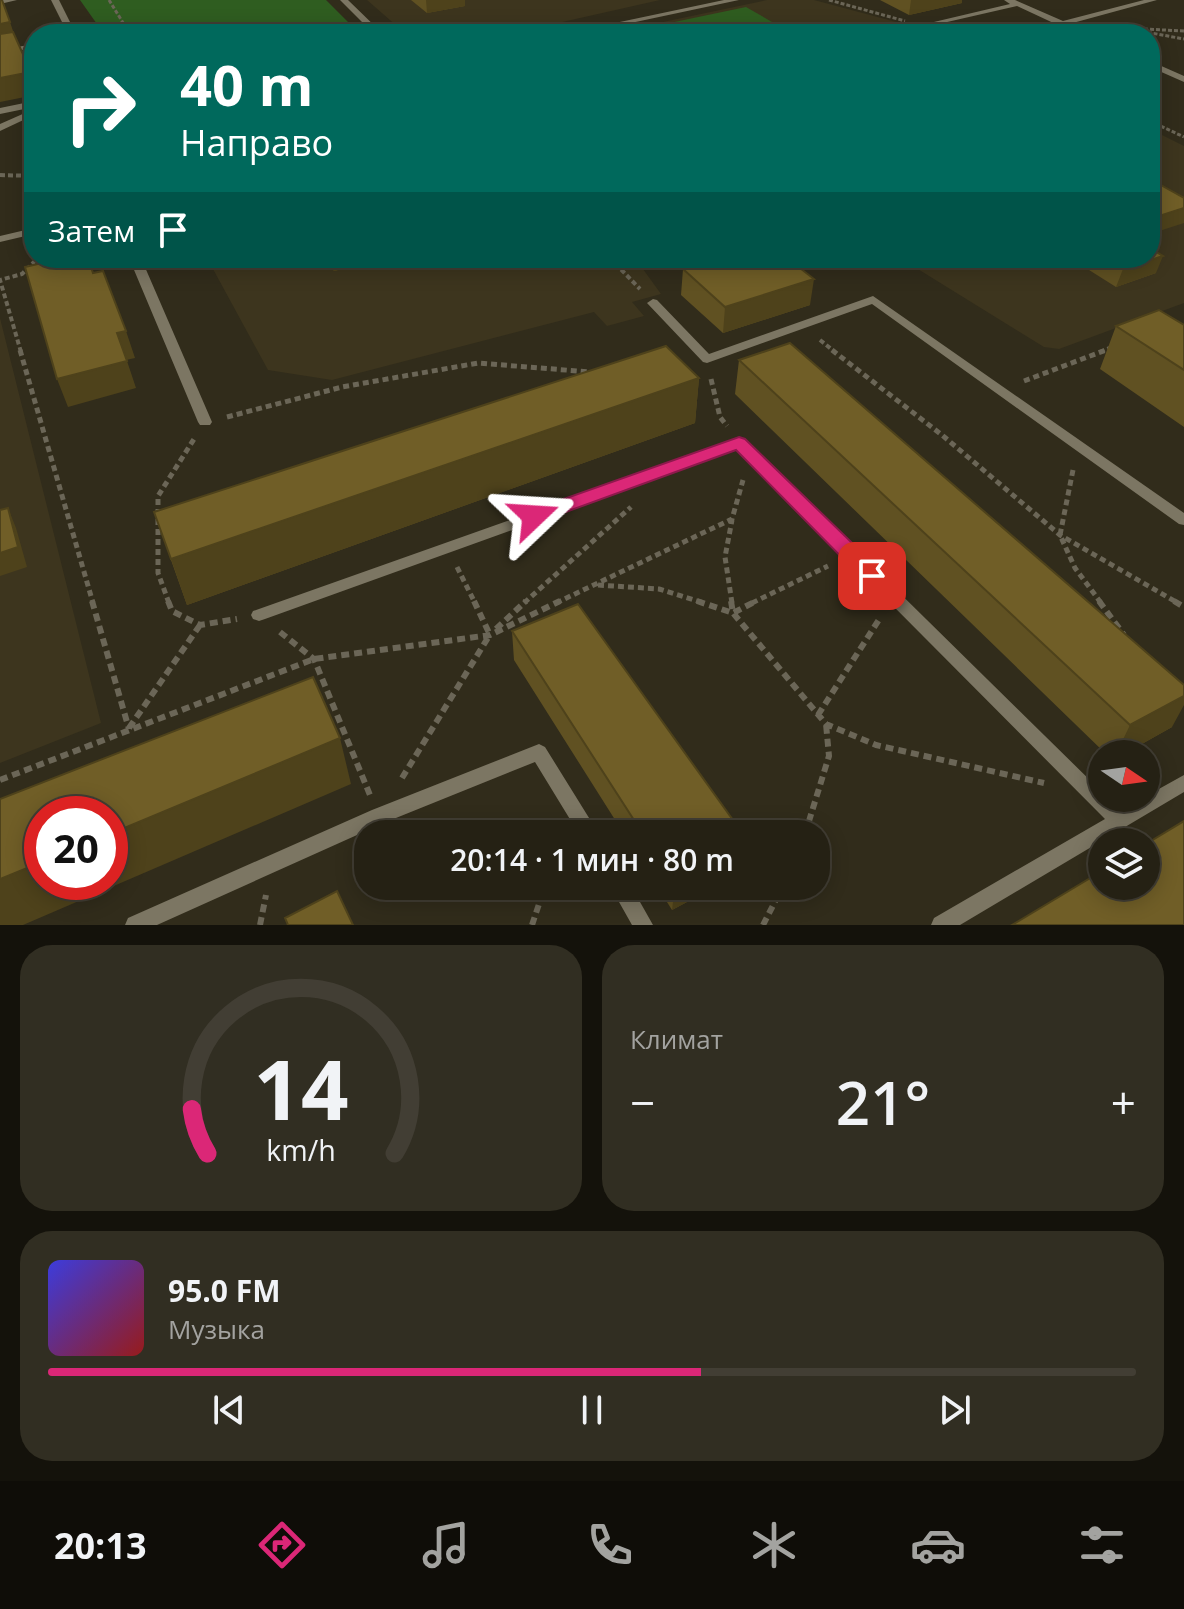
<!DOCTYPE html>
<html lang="ru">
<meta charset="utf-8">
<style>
body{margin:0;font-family:"Open Sans",sans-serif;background:#312e22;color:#f1f3f6;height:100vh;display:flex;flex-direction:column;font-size:30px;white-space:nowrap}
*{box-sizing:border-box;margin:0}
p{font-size:26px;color:#a3a3a0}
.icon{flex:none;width:44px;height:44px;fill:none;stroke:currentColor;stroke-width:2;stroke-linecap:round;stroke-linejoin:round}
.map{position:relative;height:925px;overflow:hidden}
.details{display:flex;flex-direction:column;gap:20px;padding:20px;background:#14120b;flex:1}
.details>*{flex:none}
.banner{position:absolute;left:24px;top:24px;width:1136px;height:244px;border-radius:32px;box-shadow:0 4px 20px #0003,0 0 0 2px #423e34;background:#00695c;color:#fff;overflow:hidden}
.needle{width:52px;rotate:103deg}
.buttons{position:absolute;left:1088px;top:740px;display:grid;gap:16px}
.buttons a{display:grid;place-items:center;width:72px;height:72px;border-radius:50%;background:#252114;box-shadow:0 4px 20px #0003,0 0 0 2px #423e34;font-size:40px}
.speed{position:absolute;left:24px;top:796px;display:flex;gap:16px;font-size:40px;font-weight:700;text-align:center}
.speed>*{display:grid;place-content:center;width:104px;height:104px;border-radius:50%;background:#252114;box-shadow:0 4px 20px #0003,0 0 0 2px #423e34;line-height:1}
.speed .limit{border:12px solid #d22;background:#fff;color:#111}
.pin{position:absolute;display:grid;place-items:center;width:68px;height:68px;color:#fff;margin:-34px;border-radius:16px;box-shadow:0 4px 12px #0006}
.me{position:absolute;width:88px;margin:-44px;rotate:70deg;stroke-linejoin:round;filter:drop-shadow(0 0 6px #0008)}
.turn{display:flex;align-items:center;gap:28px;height:168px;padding:0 24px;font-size:36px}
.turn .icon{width:104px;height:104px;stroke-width:2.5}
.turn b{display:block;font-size:56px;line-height:68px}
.then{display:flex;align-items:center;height:76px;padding:0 24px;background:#0003;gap:16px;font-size:30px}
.big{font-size:60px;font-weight:600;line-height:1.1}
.details .tile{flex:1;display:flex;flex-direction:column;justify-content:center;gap:12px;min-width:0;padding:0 28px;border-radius:32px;background:#312e22}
.details .dial{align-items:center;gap:0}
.dial svg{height:208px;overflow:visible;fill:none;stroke:#423e34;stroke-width:7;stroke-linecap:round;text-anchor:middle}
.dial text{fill:#f1f3f6;stroke:none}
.song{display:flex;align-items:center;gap:24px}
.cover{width:96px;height:96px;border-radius:12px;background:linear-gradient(135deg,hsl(240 70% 55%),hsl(0 70% 35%))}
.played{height:8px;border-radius:4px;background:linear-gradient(90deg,#db2777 60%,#423e34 60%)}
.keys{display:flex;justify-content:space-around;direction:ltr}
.heat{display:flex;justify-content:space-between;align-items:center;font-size:44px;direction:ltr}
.details .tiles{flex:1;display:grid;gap:20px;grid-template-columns:1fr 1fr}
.tile:last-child{grid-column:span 2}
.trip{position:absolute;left:354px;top:820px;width:476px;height:80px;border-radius:32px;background:#252114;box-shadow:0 4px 20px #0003,0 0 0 2px #423e34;font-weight:600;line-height:80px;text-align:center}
.dock{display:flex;height:128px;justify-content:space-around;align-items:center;background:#0f0d08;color:#a3a3a0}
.dock .icon{width:56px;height:56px}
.dock .active{color:#db2777}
.dock b{font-size:36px;color:#f1f3f6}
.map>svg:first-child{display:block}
</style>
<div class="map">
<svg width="1184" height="925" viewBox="0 0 1184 925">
<rect width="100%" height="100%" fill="#312c1b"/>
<path fill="#3d351e" d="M367 0H660L509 34H406Z
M767 0H814L941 34H606Z
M1150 129 1184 146V303L1059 349 1044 347 900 258H1150Z
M207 258H635L661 294 632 302 644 316 607 326 594 312 332 380 268 370Z
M0 318 101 723 0 763Z"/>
<path fill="#2f5d20" d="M80 0H326L360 34H104Z
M746 7 793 34H617Z"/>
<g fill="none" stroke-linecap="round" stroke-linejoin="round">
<path stroke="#6b6657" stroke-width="3" stroke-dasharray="4 2" stroke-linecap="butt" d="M109 0 130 34
M829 0 905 21
M1124 28 1184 39
M1144 29 1184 31
M1150 121 1184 137"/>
<path stroke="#6b6657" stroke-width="4" stroke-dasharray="5 3" stroke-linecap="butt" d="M0 175 34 176
M610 258 640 289
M820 340 835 352
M21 352 0 280 22 274 38 258
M1100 352 1112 347"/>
<path stroke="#6b6657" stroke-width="5" stroke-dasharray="6 4" stroke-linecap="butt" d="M20 350 93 603
M832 350 942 435 1060 535 1178 603
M711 379 720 417 727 426
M1024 381 1106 350
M227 417 342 387 478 363 590 372
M1073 470 1060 535 1075 568 1101 603
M457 567 475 603
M598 585 659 589 704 603
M169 603 158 573V496L194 439
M524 603 631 507
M556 603 732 519 743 480
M732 603 725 557 732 520
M752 603 828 566"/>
<path stroke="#6b6657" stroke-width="6" stroke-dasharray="8 5" stroke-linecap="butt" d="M92 601 129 729
M168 601 172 611 200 625 237 619
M474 601 490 635
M697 601 733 613 756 601
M731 601 733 613 826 724 876 745 1044 783
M1099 601 1124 635
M1174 601 1184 607
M496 629 526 601
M280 632 314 659 370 795
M818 715 880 618
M129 728 200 625
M402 778 489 636
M0 780 314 659 490 635 560 601
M805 834 829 756 826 724
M391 886 393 901
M260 925 266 895
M532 925 545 886
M763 925 783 886"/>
<path fill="#7c7663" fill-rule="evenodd" d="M0 0H17L0 4Z
M51 0H59L76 34H68Z
M340 0H348L383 34H374Z
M724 0H739L579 34H563Z
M1004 0H1015L1063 21 1144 0H1157L1069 24 1088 34H1077L1017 6 921 28 917 26 1010 4Z
M34 44V48L0 54V50Z
M1150 61 1184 76V82L1150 67Z
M34 101V107L0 114V108Z
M34 109V115L0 131V124Z
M34 228V234L0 242V236Z
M129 258H141L212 422 210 425H200L198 422Z
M873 296 1184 513V525L1179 524 872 304 707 363 703 362 647 303 653 299 657 300 709 354Z
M739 439 744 440 1102 792V798H1108L1121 810 1184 775V792L960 925H931L934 918 1105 819 737 449 265 619 259 621 253 619 251 615 253 611Z
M539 744 545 747 599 834H579L535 762 386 822 157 925H125L128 918 372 810Z
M610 886H631L653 925H632Z"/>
</g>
<path fill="#605122" d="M411 0H465V6L427 13Z
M880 0H962V3L909 15Z
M325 258H382V259L334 271Z
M1070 258H1150L1156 273 1116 287Z
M683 269 810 305 723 333 681 295Z
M1184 325V427L1100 369 1116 326Z
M739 360 1172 727 1124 754H1106L735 394Z
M699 378 695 423 187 605 154 512Z
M512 631 743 834H624L514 660Z
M657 886H717L672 910Z"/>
<path fill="#4e421b" d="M426 0H465V6L427 13Z
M911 0H962V3L909 15Z
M10 22 17 43 0 47V24Z
M31 72 34 82V95L26 87 30 96 0 102V78Z
M1184 208V223L1150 234V219Z
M1163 256 1156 273 1116 287 1123 269Z
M332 258H382V259L334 271Z
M814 279 810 305 723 333 725 307Z
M126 331 135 358 126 360 117 333Z
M127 361 136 388 68 407 57 379Z
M699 378 695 423 187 605 171 559Z
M8 508 16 528 27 567 0 576V553Z
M1184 696V705L1172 727 1124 754H1116L1130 725Z
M340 738 351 784 23 925H0V879L42 862V882H110V834Z
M675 886H717L672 910Z"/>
<path fill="#705e27" stroke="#4e421b" stroke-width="2" d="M0 0H2L10 22 0 24Z
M13 32 31 72 0 78V34Z
M34 85V105L26 87Z
M1150 179 1184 198V208L1150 219Z
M1150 248 1163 256 1123 269 1104 258H1150Z
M63 258H88L93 273 103 271 126 331 117 333 127 361 57 379 25 267Z
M719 258H787L814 279 725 307 683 269Z
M1159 310 1184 325V370L1116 326Z
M790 343 1184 685V696L1130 725 739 360Z
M666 346 699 378 171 559 154 512Z
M8 508 18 547 0 553V510Z
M578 604 743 834H643L512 631Z
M313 677 340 738 110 834V814H42V862L0 879V799Z
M1184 821V925H1012L1102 871V886H1146V844Z
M337 891 353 925H288L285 918Z"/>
<path fill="#db2777" stroke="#8e194d" stroke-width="2" d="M739 437 745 439 880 570 883 576 880 581H865L736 450 541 521H527L525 516 527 512Z"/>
</svg>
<div class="buttons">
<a><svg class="needle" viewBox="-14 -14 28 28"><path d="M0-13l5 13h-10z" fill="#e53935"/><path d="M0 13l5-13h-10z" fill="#a3a3a0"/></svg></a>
<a><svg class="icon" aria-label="layers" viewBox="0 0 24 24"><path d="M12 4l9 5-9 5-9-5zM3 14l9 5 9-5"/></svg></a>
</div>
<div class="speed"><div class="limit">20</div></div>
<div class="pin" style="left:872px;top:576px;background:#d93025"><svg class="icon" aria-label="arrive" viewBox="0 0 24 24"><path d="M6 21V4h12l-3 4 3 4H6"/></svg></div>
<svg class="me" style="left:534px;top:516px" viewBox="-20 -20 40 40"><path d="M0-17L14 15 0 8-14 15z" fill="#db2777" stroke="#fff" stroke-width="4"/></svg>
<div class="trip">20:14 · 1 мин · 80 m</div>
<div class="banner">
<div class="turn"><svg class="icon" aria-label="right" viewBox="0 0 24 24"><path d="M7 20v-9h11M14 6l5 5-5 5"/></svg><div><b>40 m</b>Направо</div></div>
<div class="then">Затем<svg class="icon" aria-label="arrive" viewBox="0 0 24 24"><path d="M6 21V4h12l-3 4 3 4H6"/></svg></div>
</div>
</div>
<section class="details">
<div class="tiles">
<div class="tile dial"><svg viewBox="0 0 100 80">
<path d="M14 69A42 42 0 1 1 86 69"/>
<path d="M14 69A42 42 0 0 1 8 52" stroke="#db2777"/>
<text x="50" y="56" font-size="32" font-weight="700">14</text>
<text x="50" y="72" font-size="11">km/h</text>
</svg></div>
<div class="tile"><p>Климат</p>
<div class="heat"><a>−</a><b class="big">21°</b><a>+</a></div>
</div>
<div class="tile">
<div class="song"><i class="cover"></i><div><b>95.0 FM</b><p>Музыка</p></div></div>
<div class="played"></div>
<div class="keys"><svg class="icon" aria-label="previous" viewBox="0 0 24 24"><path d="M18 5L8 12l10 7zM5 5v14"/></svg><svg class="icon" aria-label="pause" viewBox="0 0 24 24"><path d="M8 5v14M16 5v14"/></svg><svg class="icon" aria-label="next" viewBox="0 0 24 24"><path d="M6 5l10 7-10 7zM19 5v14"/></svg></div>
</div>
</div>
</section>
<nav class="dock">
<b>20:13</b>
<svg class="icon active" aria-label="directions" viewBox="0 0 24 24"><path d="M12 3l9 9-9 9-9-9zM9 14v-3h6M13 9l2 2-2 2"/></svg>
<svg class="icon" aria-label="music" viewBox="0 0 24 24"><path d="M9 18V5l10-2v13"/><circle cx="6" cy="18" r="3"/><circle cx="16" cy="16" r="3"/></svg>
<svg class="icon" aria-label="phone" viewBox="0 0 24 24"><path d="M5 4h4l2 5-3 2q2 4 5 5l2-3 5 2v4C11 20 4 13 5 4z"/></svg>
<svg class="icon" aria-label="climate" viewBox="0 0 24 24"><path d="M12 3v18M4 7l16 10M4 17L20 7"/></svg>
<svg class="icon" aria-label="car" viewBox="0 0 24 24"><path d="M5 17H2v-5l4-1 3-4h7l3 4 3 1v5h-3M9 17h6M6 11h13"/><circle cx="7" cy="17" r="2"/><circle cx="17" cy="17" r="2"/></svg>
<svg class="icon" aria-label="filters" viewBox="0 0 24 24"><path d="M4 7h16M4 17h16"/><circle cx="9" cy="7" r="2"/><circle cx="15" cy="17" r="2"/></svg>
</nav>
